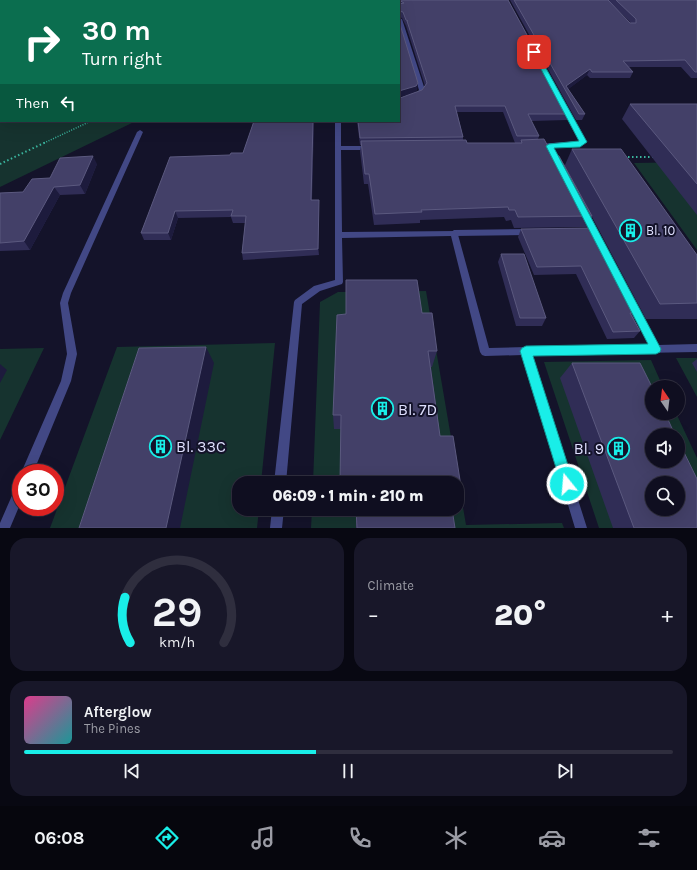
<!DOCTYPE html>
<meta charset="utf-8">
<style>
body{margin:0;font-family:Karla,sans-serif;background:#181729;color:#f1f3f6;height:100vh;display:flex;flex-direction:column;font-size:15px;white-space:nowrap}
*{box-sizing:border-box;margin:0}
p{font-size:13px;color:#9b9ca5}
.icon{flex:none;width:22px;height:22px;fill:none;stroke:currentColor;stroke-width:2;stroke-linecap:round;stroke-linejoin:round}
.map{position:relative;height:528px;overflow:hidden}
.details{display:flex;flex-direction:column;gap:10px;padding:10px;background:#080812;flex:1}
.details>*{flex:none}
.banner{position:absolute;left:0px;top:0px;width:400px;height:122px;box-shadow:0 4px 16px #0002,0 0 0 1px #2f2e3e;background:#0b6e4f;color:#fff;overflow:hidden}
.needle{width:26px;rotate:346deg}
.fabs{position:absolute;left:645px;top:380px;display:grid;gap:8px}
.fabs a{display:grid;place-items:center;width:40px;height:40px;border-radius:50%;background:#0f0e20;box-shadow:0 4px 16px #0002,0 0 0 1px #2f2e3e;font-size:20px}
.speed{position:absolute;left:12px;top:464px;display:flex;gap:8px;font-size:20px;font-weight:700;text-align:center}
.speed>*{display:grid;place-content:center;width:52px;height:52px;border-radius:50%;background:#0f0e20;box-shadow:0 4px 16px #0002,0 0 0 1px #2f2e3e;line-height:1}
.speed .limit{border:6px solid #d22;background:#fff;color:#111}
.pin{position:absolute;display:grid;place-items:center;width:34px;height:34px;color:#fff;margin:-17px;border-radius:8px;box-shadow:0 2px 6px #0006}
.me{position:absolute;width:44px;margin:-22px;rotate:343deg;stroke-linejoin:round;filter:drop-shadow(0 0 3px #0008)}
.turn{display:flex;align-items:center;gap:14px;height:84px;padding:0 16px;font-size:18px}
.turn .icon{width:52px;height:52px;stroke-width:2.5}
.turn b{display:block;font-size:28px;line-height:34px}
.then{display:flex;align-items:center;height:38px;padding:0 16px;background:#0003;gap:8px;font-size:15px}
.big{font-size:30px;font-weight:800;line-height:1.1}
.details .widget{flex:1;display:flex;flex-direction:column;justify-content:center;gap:6px;min-width:0;padding:0 14px;border-radius:16px;background:#181729}
.details .dial{align-items:center;gap:0}
.dial svg{height:104px;overflow:visible;fill:none;stroke:#2f2e3e;stroke-width:7;stroke-linecap:round;text-anchor:middle}
.dial text{fill:#f1f3f6;stroke:none}
.song{display:flex;align-items:center;gap:12px}
.cover{width:48px;height:48px;border-radius:6px;background:linear-gradient(135deg,hsl(330 70% 55%),hsl(180 70% 35%))}
.played{height:4px;border-radius:2px;background:linear-gradient(90deg,#19eee8 45%,#2f2e3e 45%)}
.keys{display:flex;justify-content:space-around;direction:ltr}
.heat{display:flex;justify-content:space-between;align-items:center;font-size:22px;direction:ltr}
.details .tiles{flex:1;display:grid;gap:10px;grid-template-columns:1fr 1fr}
.widget:last-child{grid-column:span 2}
.trip{position:absolute;left:232px;top:476px;width:232px;height:40px;border-radius:16px;background:#0f0e20;box-shadow:0 4px 16px #0002,0 0 0 1px #2f2e3e;font-weight:800;line-height:40px;text-align:center}
.tab-bar{display:flex;height:64px;justify-content:space-around;align-items:center;background:#06060d;color:#9b9ca5}
.tab-bar .icon{width:28px;height:28px}
.tab-bar .active{color:#19eee8}
.tab-bar b{font-size:18px;color:#f1f3f6}
.map>svg:first-child{display:block}
</style>
<div class="map">
<svg width="697" height="528" viewBox="0 0 697 528">
<rect width="100%" height="100%" fill="#14132a"/>
<path fill="#16332f" fill-rule="evenodd" d="M0 67 1 121H136L0 187Z
M697 162V250L634 163Z
M426 291 466 525 562 523 564 528H311L312 509H457V483H313L320 302 338 292Z
M275 343 261 483H239V509H259L257 528H50L117 347Z
M44 348 0 440V349Z
M676 358H697V397Z
M651 360 663 387H652V413H676L697 458V528H599L544 362ZM652 435H678V461H652ZM652 483H678V509H652Z"/>
<path fill="#112e4a" d="M0 0H305L1 1 0 104Z"/>
<g fill="none" stroke-linecap="round" stroke-linejoin="round">
<path stroke="#3ab59e" stroke-width="1.5" stroke-dasharray="1 1.5" stroke-linecap="butt" d="M0 122 4 121
M44 143 91 121"/>
<path stroke="#3ab59e" stroke-width="2" stroke-dasharray="1.5 2.5" stroke-linecap="butt" d="M624 157H655
M0 164 46 142"/>
<path fill="#424885" fill-rule="evenodd" d="M399 18 402 19 425 90 420 96 399 103V99L416 94 419 90 399 23Z
M335 121H341V148L338 150 335 148Z
M140 130 143 132 71 293 68 303 77 354 71 381 33 473H21L61 381 67 354 60 303 63 293 137 132Z
M549 144 552 146 562 164 561 165 559 166 556 164 546 146Z
M582 211H588L601 237 600 239H594L581 213Z
M529 229 533 232 529 235 454 236 450 233 454 230Z
M633 301 636 303 658 345 697 344V352L526 355 523 354 521 351 523 348 526 347 649 345 629 305 630 303Z
M21 482V502L10 528H0V523L17 484Z"/>
<path fill="#424885" fill-rule="evenodd" d="M564 104 567 106 586 142 580 146 536 147 535 146 538 144 580 141 561 106Z
M338 146H371L374 148 371 150H341L342 232 457 231 489 348 526 347 529 348 531 351 587 528H575L523 355 485 356 482 355 480 352 451 236 342 238 343 282 342 284 320 291 302 304 286 483H274L294 302 295 300 314 286 335 280V148Z
M272 509H284L282 528H270Z"/>
</g>
<path fill="#302d56" fill-rule="evenodd" d="M395 0H508L570 114 567 120 531 121 539 136 538 139 553 156 565 165 572 149 697 255V319H646L592 217 587 227 514 228 511 220 506 221 504 217 420 220V223L374 225 368 184H364L360 151 361 145H360L357 121H399V21L417 90 399 97 400 98 422 90 425 86 406 26 402 18 399 17V1H395ZM457 112H503L515 143H467L463 140V137Z
M510 0H608L630 23H631L608 0H697V78H691L681 67H629L633 72 630 78H590L587 75 568 89 585 114 582 120H576Z
M630 104H697V215L622 119Z
M254 121H314L312 200 319 206V255L243 260 242 253 245 223H233L231 217 178 218 171 240H144L141 233 230 155 243 153Z
M97 164 85 194 60 195 30 250 0 251V193L23 192Z
M594 228 640 313 634 320 640 331 634 338 607 339 576 274 534 275 518 237 521 229Z
M501 254 546 318 542 326H516L498 262Z
M422 313 437 351 432 367H431L440 436 463 499 457 506V483L341 429H334L333 415Z
M697 359V372L692 363Z
M572 363 697 528H613L560 378Z
M356 509H452L455 528H356Z"/>
<path fill="#1d1b3d" d="M590 69 587 75 566 91V86Z
M418 83 417 90 415 93 399 97V91Z
M313 121H314L311 207V200Z
M93 156 97 164 85 194 80 185Z
M54 187 60 195 30 250 24 241Z
M319 200V255L318 249Z
M175 211 178 218 171 240 168 233Z
M206 347 214 363 180 528H166Z
M0 364 7 370 0 383Z"/>
<path fill="#434068" stroke="#5b597f" fill-rule="evenodd" d="M399 0H508L570 114H528L539 136H517L505 106H455L463 137 360 138 358 121H399V97L400 98 422 90 427 83 407 21H408L406 20 403 12 399 11V4L404 3Z
M514 0H608L630 23H636V19L616 0H697V72H695L685 60 623 61 633 72H592L590 69 566 86 585 114H579Z
M399 21 418 83 416 86 399 91V92Z
M630 104H697V184Z
M254 121H313L311 200H319L318 249 242 253 246 216H231L233 210 175 211 168 233H141L170 157 230 155 231 153H243Z
M544 139 553 156H559L592 216 518 217 515 210H509L508 207 421 210 422 212 375 214 369 174H365L361 141 466 140 467 143H522L521 140Z
M572 149H621L697 255V303L660 304Z
M93 156 80 185 54 187 24 241 0 243V193L23 192 32 179 50 178 60 158Z
M594 228 640 313H630L640 331 613 332 581 266 537 267 521 229Z
M501 254H524L546 318H520Z
M346 280H417L422 313H432L437 351H428L440 436H453L463 499 457 498V483H340L341 415H333L337 315 346 314Z
M206 347 166 528H79L139 348Z
M572 363H640L652 387V413H665L675 435H652V461H678V440L697 479V528H634ZM652 483H678V509H652Z
M356 509H452L455 528H357Z"/>
<path fill="#19eee8" stroke="#109b97" d="M534 50 537 52 587 142 580 147 554 148 661 349 660 352 656 354 533 356 574 484 572 488 567 490 563 488 561 484 520 351 522 348 526 346 648 344 546 146 549 144 579 141 532 52Z"/>
<defs>
<symbol id="building-ring" viewBox="-11 -11 22 22"><circle r="9.5" fill="#14132a" stroke="#19eee8" stroke-width="1.5"/><path d="M-4-6H4V6H1V3H-1V6H-4ZM-2.5-4.3h1.7v1.8h-1.7ZM.8-4.3h1.7v1.8H.8ZM-2.5-1h1.7V.8h-1.7ZM.8-1h1.7V.8H.8Z" fill="#19eee8"/></symbol>
</defs>
<g fill-rule="evenodd">
<use href="#building-ring" x="618" y="218" width="25" height="25"/>
<use href="#building-ring" x="370" y="396" width="25" height="25"/>
<use href="#building-ring" x="148" y="434" width="25" height="25"/>
<use href="#building-ring" x="606" y="436" width="25" height="25"/>
</g>
<g text-anchor="middle" dominant-baseline="central" stroke-width="4" stroke-linejoin="round" paint-order="stroke">
<g font-size="13" fill="#dedffd" stroke="#14132a" text-anchor="start">
<text x="646" y="230">Bl. 10</text>
</g>
<g font-size="16" fill="#dedffd" stroke="#14132a" text-anchor="start">
<text x="398" y="409">Bl. 7D</text>
<text x="176" y="446">Bl. 33C</text>
<text x="604" y="448" text-anchor="end">Bl. 9</text>
</g>
</g>
</svg>
<div class="fabs">
<a><svg class="needle" viewBox="-14 -14 28 28"><path d="M0-13l5 13h-10z" fill="#e53935"/><path d="M0 13l5-13h-10z" fill="#9b9ca5"/></svg></a>
<a><svg class="icon" aria-label="sound" viewBox="0 0 24 24"><path d="M4 9h4l5-4v14l-5-4H4zM17 9q2 3 0 6"/></svg></a>
<a><svg class="icon" aria-label="search" viewBox="0 0 24 24"><circle cx="10" cy="10" r="6"/><path d="M15 15l6 6"/></svg></a>
</div>
<div class="speed"><div class="limit">30</div></div>
<div class="pin" style="left:534px;top:52px;background:#d93025"><svg class="icon" aria-label="arrive" viewBox="0 0 24 24"><path d="M6 21V4h12l-3 4 3 4H6"/></svg></div>
<svg class="me" style="left:567px;top:484px" viewBox="-20 -20 40 40"><circle r="17" fill="#19eee8" stroke="#fff" stroke-width="3"/><path d="M0-11L8 9 0 5-8 9z" fill="#fff"/></svg>
<div class="trip">06:09 · 1 min · 210 m</div>
<div class="banner">
<div class="turn"><svg class="icon" aria-label="right" viewBox="0 0 24 24"><path d="M7 20v-9h11M14 6l5 5-5 5"/></svg><div><b>30 m</b>Turn right</div></div>
<div class="then">Then<svg class="icon" aria-label="left" viewBox="0 0 24 24"><path d="M17 20v-9H6M10 6l-5 5 5 5"/></svg></div>
</div>
</div>
<section class="details">
<div class="tiles">
<div class="widget dial"><svg viewBox="0 0 100 80">
<path d="M14 69A42 42 0 1 1 86 69"/>
<path d="M14 69A42 42 0 0 1 10 34" stroke="#19eee8"/>
<text x="50" y="56" font-size="32" font-weight="700">29</text>
<text x="50" y="72" font-size="11">km/h</text>
</svg></div>
<div class="widget"><p>Climate</p>
<div class="heat"><a>−</a><b class="big">20°</b><a>+</a></div>
</div>
<div class="widget">
<div class="song"><i class="cover"></i><div><b>Afterglow</b><p>The Pines</p></div></div>
<div class="played"></div>
<div class="keys"><svg class="icon" aria-label="previous" viewBox="0 0 24 24"><path d="M18 5L8 12l10 7zM5 5v14"/></svg><svg class="icon" aria-label="pause" viewBox="0 0 24 24"><path d="M8 5v14M16 5v14"/></svg><svg class="icon" aria-label="next" viewBox="0 0 24 24"><path d="M6 5l10 7-10 7zM19 5v14"/></svg></div>
</div>
</div>
</section>
<nav class="tab-bar">
<b>06:08</b>
<svg class="icon active" aria-label="directions" viewBox="0 0 24 24"><path d="M12 3l9 9-9 9-9-9zM9 14v-3h6M13 9l2 2-2 2"/></svg>
<svg class="icon" aria-label="music" viewBox="0 0 24 24"><path d="M9 18V5l10-2v13"/><circle cx="6" cy="18" r="3"/><circle cx="16" cy="16" r="3"/></svg>
<svg class="icon" aria-label="phone" viewBox="0 0 24 24"><path d="M5 4h4l2 5-3 2q2 4 5 5l2-3 5 2v4C11 20 4 13 5 4z"/></svg>
<svg class="icon" aria-label="climate" viewBox="0 0 24 24"><path d="M12 3v18M4 7l16 10M4 17L20 7"/></svg>
<svg class="icon" aria-label="car" viewBox="0 0 24 24"><path d="M5 17H2v-5l4-1 3-4h7l3 4 3 1v5h-3M9 17h6M6 11h13"/><circle cx="7" cy="17" r="2"/><circle cx="17" cy="17" r="2"/></svg>
<svg class="icon" aria-label="filters" viewBox="0 0 24 24"><path d="M4 7h16M4 17h16"/><circle cx="9" cy="7" r="2"/><circle cx="15" cy="17" r="2"/></svg>
</nav>
